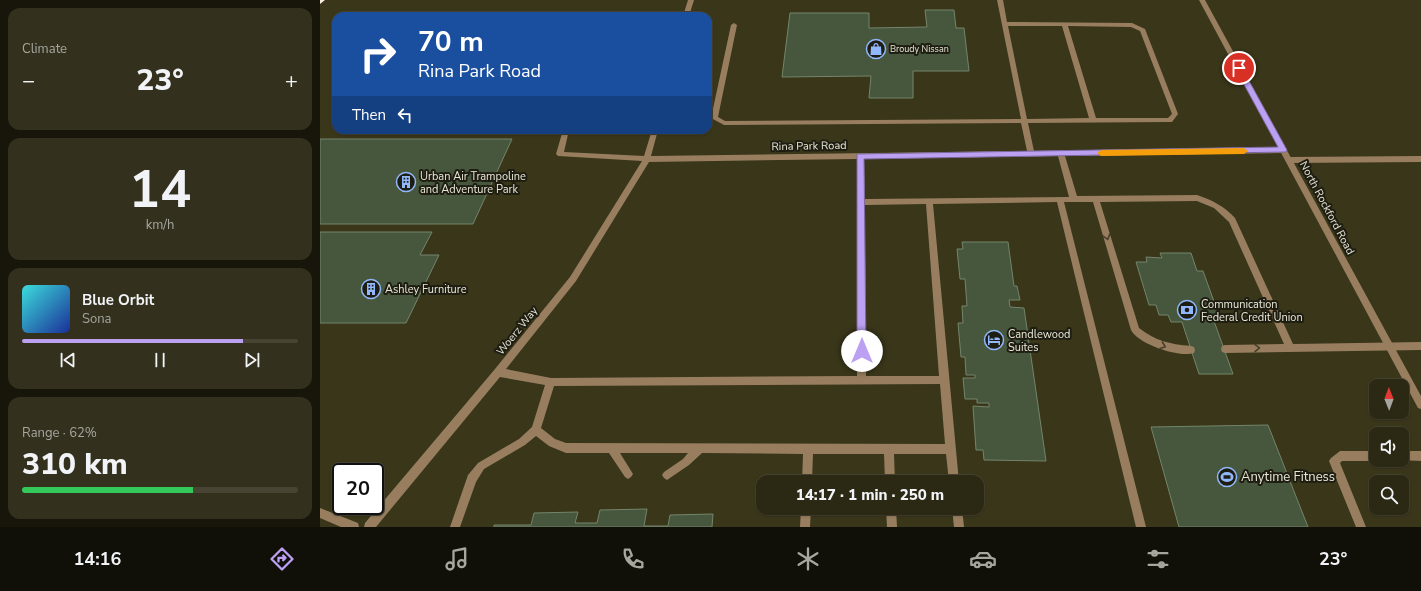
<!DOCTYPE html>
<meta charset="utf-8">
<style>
body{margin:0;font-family:"Nunito Sans",sans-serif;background:#33301d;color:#f1f3f6;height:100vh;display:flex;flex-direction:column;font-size:15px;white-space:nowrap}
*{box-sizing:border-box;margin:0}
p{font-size:13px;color:#a6a6a0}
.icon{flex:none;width:22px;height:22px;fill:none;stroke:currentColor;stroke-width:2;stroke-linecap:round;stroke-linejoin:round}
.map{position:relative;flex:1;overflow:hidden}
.drawer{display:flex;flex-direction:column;gap:8px;padding:8px;background:#18160b;width:320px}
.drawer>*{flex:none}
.top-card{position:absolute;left:12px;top:12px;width:380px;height:122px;border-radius:12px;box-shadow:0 1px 3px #0004,0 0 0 1px #474434;background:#1a4fa0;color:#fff;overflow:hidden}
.needle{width:26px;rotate:359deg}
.controls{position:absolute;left:1049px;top:379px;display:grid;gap:8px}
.controls a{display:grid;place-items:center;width:40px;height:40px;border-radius:8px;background:#2b2814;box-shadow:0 1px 3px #0004,0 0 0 1px #474434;font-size:20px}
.speed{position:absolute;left:12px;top:463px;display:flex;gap:8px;font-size:20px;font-weight:700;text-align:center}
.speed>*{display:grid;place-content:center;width:52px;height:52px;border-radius:50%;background:#2b2814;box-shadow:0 1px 3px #0004,0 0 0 1px #474434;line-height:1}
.speed .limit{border:2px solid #111;border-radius:6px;background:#fff;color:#111}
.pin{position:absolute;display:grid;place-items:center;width:34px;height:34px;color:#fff;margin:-17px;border:2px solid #fff;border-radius:50%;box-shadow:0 1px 4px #0007}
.me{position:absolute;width:44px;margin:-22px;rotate:0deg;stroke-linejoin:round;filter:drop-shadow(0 0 3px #0008)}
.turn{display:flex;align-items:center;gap:14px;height:84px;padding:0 20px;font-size:18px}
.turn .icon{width:52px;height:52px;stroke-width:2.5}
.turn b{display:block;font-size:28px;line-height:34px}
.then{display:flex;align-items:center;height:38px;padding:0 20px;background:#0003;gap:8px;font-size:15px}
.big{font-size:30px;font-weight:800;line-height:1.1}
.drawer .card{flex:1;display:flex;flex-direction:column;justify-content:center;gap:6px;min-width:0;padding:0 14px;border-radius:12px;background:#33301d}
.drawer .dial{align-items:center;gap:0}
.dial b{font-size:52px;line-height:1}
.song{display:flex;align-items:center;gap:12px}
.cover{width:48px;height:48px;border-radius:6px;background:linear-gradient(135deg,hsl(180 70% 55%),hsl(230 70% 35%))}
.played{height:4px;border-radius:2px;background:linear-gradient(90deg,#bca0f2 80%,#474434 80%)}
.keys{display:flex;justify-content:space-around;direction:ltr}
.heat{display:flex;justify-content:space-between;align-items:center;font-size:22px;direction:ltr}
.charge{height:6px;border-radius:3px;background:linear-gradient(90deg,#34c759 62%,#474434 0)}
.trip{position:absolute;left:436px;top:475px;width:228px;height:40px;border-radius:12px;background:#2b2814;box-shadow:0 1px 3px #0004,0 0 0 1px #474434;font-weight:800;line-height:40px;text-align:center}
.tab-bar{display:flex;height:64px;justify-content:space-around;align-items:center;background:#111008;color:#a6a6a0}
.tab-bar .icon{width:28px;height:28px}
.tab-bar .selected{color:#bca0f2}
.tab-bar b{font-size:18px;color:#f1f3f6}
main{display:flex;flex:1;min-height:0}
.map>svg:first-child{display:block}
</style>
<main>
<section class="drawer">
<div class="card"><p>Climate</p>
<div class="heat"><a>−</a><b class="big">23°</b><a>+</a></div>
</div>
<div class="card dial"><b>14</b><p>km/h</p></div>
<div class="card">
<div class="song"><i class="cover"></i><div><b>Blue Orbit</b><p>Sona</p></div></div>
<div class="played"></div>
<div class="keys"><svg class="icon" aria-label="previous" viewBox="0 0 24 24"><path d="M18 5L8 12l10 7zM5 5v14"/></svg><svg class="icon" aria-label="pause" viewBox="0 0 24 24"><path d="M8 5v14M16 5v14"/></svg><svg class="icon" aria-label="next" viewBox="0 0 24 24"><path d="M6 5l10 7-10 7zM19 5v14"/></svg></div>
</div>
<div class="card"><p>Range · 62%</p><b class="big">310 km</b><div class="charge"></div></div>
</section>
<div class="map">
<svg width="1101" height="527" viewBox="0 0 1101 527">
<rect width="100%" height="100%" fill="#39361a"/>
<path fill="#47573e" stroke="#74856a" d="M605 10H634L636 28H644L649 71H593V98H549L551 76 462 77 470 13H549V28L607 27Z
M0 139H192L153 224H0Z
M0 232H112L100 255H119L86 323H0Z
M642 242H688L694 286H697L700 300H689L690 307 704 308 726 461 664 460 663 450H656L653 406 669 407V403H657V399H645L643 378H655V375H646L645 357H641L638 323H643L642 306H647L645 279H640L637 249H643Z
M840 253H871L877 271H883L901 321H894L913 374H879L862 322H851L848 315H839L836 305H829L816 262H827L826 257 842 258Z
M948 425 988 527H859L831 427Z
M327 509 324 526H348L350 515 393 514 392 527H174V525H211L214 513 258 512 255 523H277L280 510Z"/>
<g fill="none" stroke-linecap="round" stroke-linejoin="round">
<path fill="#987e5f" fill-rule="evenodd" d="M368 0H374L369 16H363Z
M677 0H683L687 22 812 23 825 29 858 114 852 122H850L708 123 714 151 963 147 966 150 963 153 745 156 757 196 877 195C892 200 904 206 915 218L973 344 1101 342V350L905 353 902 352 901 349 902 346 905 345 964 344 909 222 894 208 877 201 780 202 819 328C836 341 849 344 871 346L874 347 875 350 874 353C859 358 818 344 811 330L773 202H744L826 527H816L737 202 613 204 639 482H629L626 454H574L575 482H565L564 454H493L492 482H482L483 454 382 453 369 465 347 480 344 478 342 475 344 472 363 459 368 453H300L313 474 311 477 308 479 305 477 289 453H246L229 446 216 436 205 445 164 469 156 482 140 527H130L148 475 158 463 199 439 212 427 225 385 180 377 56 527H44L45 523 175 369 250 277 322 161 238 156 236 154 243 130H249L244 152 324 156 332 130H338L331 156 707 151 701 123 404 125 391 118 411 25 414 23 417 25 398 117 405 121 701 119ZM688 26H742L769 118 707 119ZM748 26 811 27 820 31 852 114 848 118H776ZM738 156 749 197 545 199 544 159ZM537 159V376L231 378 186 369 256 281 329 162ZM606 204 619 376H546L545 205ZM620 384 625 444 246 443 235 439 221 428 234 386Z
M1101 156V162L969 163 965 160 969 157Z
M1020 451H1056V460H1058L1056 461H1022L1020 463 1046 527H1036L1009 461 1011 458Z
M1082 451H1101V461L1080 460H1082Z
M0 508 38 523 39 527H21L0 518Z
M481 508H491L490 527H480Z
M566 508H576L577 527H567Z
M632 508H642L644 527H634Z"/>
<path fill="#987e5f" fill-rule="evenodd" d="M879 0H885L1101 396V409L1098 408Z"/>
<path fill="#faeddf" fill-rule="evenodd" d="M0 0H5L0 4Z"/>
</g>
<defs><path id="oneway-chevron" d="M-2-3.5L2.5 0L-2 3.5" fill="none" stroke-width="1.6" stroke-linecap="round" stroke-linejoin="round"/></defs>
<g stroke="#493f2c">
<use href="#oneway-chevron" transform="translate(787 237) rotate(73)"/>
<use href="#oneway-chevron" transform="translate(843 346) rotate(20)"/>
<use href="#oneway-chevron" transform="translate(937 348) rotate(-1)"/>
</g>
<path fill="#bca0f2" stroke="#7a689d" d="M919 66 922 68 967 150 966 152 544 159 546 351 545 354 542 355 538 354 537 351V154L958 147 915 68Z"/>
<path fill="#f59e0b" d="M924 148 928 151 924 154 781 156 777 153 781 150Z"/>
<defs>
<symbol id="shop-ring" viewBox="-11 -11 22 22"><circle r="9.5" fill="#1e1d11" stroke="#91b8fd" stroke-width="1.5"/><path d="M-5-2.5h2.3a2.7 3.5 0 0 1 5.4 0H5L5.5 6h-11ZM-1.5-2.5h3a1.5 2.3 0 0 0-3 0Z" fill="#91b8fd"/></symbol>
<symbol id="building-ring" viewBox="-11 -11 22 22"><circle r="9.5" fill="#1e1d11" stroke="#91b8fd" stroke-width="1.5"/><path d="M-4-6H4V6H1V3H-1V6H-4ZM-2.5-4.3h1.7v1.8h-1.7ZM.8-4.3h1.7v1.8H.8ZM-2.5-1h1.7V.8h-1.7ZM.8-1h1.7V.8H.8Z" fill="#91b8fd"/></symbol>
<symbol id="bank-ring" viewBox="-11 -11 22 22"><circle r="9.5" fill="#1e1d11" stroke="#91b8fd" stroke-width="1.5"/><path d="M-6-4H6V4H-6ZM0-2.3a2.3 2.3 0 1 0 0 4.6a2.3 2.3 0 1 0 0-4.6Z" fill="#91b8fd"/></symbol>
<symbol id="hotel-ring" viewBox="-11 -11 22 22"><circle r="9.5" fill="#1e1d11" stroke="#91b8fd" stroke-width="1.5"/><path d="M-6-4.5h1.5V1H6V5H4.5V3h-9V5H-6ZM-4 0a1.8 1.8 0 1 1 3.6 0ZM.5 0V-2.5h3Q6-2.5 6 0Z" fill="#91b8fd"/></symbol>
<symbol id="stadium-ring" viewBox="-11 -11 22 22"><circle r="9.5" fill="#1e1d11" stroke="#91b8fd" stroke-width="1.5"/><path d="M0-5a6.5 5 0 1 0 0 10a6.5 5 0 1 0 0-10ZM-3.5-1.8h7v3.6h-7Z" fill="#91b8fd"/></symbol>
</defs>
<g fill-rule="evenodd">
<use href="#shop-ring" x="545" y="38" width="22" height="22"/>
<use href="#building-ring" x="75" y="171" width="22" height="22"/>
<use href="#building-ring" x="40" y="278" width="22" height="22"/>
<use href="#bank-ring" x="856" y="299" width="22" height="22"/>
<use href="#hotel-ring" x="663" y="329" width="22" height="22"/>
<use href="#stadium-ring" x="896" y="466" width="22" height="22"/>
</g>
<g text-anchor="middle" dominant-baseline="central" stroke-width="4" stroke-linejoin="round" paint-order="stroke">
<g font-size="9" fill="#e8e7d6" stroke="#1e1d11" text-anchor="start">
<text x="570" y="49">Broudy Nissan</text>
</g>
<g font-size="11" fill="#e8e7d6" stroke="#1e1d11">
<text transform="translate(489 146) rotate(-1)">Rina Park Road</text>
<text transform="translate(1007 208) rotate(62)">North Rockford Road</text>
<text transform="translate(197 331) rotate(-51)">Woerz Way</text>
</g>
<g font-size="11" fill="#e8e7d6" stroke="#1e1d11" text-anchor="start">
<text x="100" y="176">Urban Air Trampoline<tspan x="100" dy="13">and Adventure Park</tspan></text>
<text x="65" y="289">Ashley Furniture</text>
<text x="881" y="304">Communication<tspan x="881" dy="13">Federal Credit Union</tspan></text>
<text x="688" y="334">Candlewood<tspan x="688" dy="13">Suites</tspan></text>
</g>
<g font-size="13" fill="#e8e7d6" stroke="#1e1d11" text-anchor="start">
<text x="921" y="477">Anytime Fitness</text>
</g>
</g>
</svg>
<div class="controls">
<a><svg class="needle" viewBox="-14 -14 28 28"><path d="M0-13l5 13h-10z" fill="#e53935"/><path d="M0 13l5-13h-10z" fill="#a6a6a0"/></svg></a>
<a><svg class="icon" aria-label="sound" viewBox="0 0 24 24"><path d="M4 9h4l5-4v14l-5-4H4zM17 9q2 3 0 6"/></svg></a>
<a><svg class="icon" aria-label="search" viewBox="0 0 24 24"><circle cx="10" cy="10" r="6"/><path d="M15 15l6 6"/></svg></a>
</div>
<div class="speed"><div class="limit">20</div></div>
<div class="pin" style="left:919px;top:68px;background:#d93025"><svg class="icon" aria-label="arrive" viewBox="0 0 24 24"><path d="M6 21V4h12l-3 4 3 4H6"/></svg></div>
<svg class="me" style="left:542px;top:351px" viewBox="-20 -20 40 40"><circle r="19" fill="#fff"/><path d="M0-13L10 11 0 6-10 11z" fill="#bca0f2"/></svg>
<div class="trip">14:17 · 1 min · 250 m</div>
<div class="top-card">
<div class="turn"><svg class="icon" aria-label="right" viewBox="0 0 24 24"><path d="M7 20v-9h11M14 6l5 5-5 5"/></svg><div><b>70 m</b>Rina Park Road</div></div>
<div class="then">Then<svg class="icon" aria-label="left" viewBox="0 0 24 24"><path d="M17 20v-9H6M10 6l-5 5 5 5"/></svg></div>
</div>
</div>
</main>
<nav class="tab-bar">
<b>14:16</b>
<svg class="icon selected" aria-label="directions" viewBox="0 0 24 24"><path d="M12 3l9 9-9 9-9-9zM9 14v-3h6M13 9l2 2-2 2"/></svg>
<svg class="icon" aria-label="music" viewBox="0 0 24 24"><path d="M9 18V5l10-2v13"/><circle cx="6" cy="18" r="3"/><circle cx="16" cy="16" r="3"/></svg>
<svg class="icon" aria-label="phone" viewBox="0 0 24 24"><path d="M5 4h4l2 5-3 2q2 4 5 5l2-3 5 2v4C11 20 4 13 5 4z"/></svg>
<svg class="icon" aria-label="climate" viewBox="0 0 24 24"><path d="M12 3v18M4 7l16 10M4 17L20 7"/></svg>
<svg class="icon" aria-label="car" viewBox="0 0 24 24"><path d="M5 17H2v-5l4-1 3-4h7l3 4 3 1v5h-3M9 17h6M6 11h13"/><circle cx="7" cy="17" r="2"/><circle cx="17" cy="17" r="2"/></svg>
<svg class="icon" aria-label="filters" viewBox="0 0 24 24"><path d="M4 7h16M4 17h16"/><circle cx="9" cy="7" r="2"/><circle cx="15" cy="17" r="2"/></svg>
<b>23°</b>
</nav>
